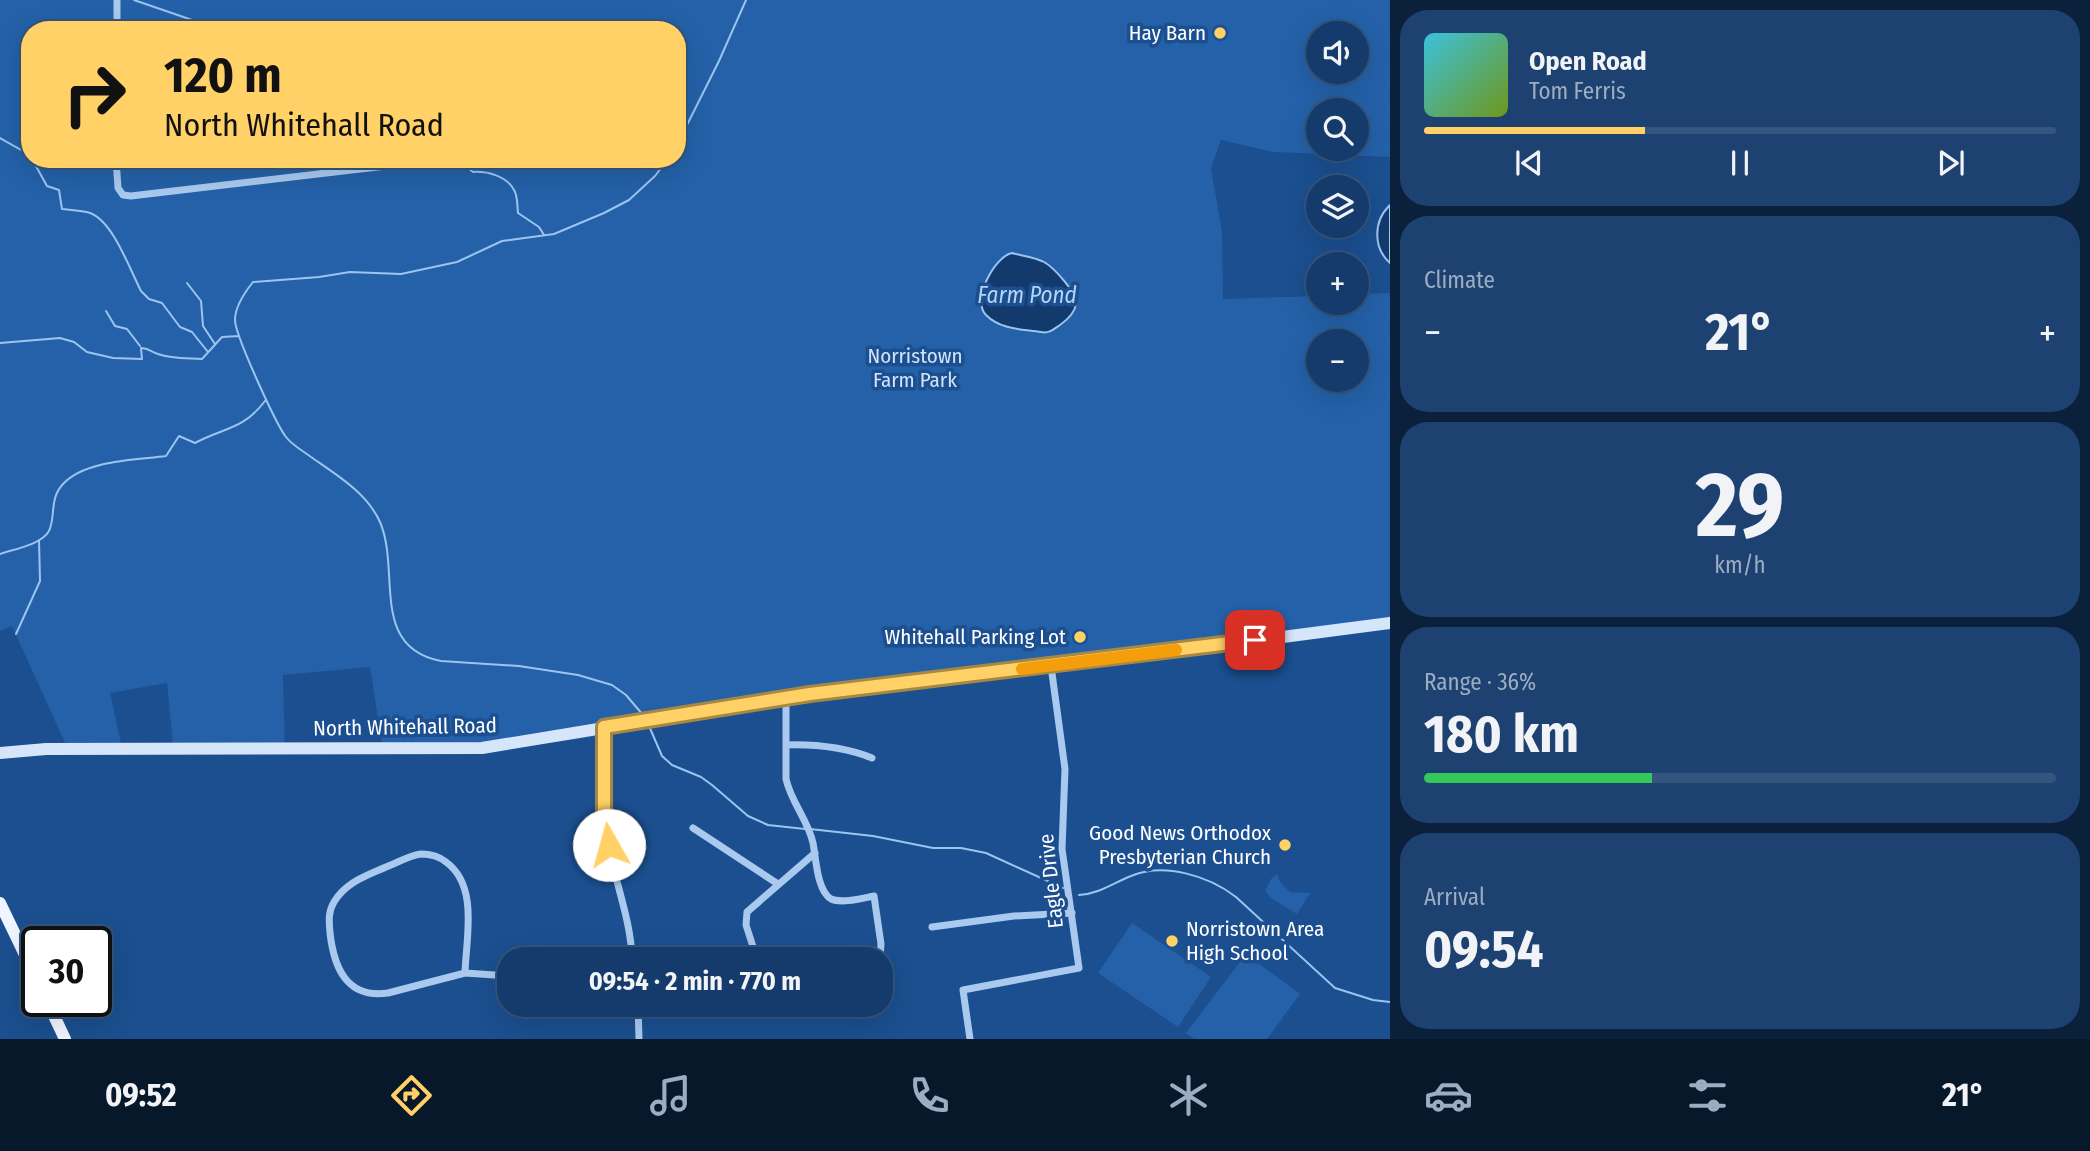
<!DOCTYPE html>
<meta charset="utf-8">
<style>
body{margin:0;font-family:"Fira Sans Condensed",sans-serif;background:#1d4271;color:#f1f3f6;height:100vh;display:flex;flex-direction:column;font-size:26px;white-space:nowrap}
*{box-sizing:border-box;margin:0}
p{font-size:23px;color:#9dadc1}
.icon{flex:none;width:38px;height:38px;fill:none;stroke:currentColor;stroke-width:2;stroke-linecap:round;stroke-linejoin:round}
.map{position:relative;flex:1;overflow:hidden}
.drawer{display:flex;flex-direction:column;gap:10px;padding:10px;background:#0b203b;width:700px}
.drawer>*{flex:none}
.guide{position:absolute;left:21px;top:21px;width:665px;height:147px;border-radius:28px;box-shadow:0 7px 28px #0002,0 0 0 2px #33557e;background:#ffd166;color:#111;overflow:hidden}
.controls{position:absolute;left:1306px;top:21px;display:grid;gap:14px}
.controls a{display:grid;place-items:center;width:63px;height:63px;border-radius:50%;background:#143b6b;box-shadow:0 7px 28px #0002,0 0 0 2px #33557e;font-size:35px}
.speed{position:absolute;left:21px;top:926px;display:flex;gap:14px;font-size:35px;font-weight:700;text-align:center}
.speed>*{display:grid;place-content:center;width:91px;height:91px;border-radius:50%;background:#143b6b;box-shadow:0 7px 28px #0002,0 0 0 2px #33557e;line-height:1}
.speed .limit{border:4px solid #111;border-radius:10px;background:#fff;color:#111}
.pin{position:absolute;display:grid;place-items:center;width:60px;height:60px;color:#fff;margin:-30px;border-radius:14px;box-shadow:0 4px 10px #0006}
.me{position:absolute;width:77px;margin:-38px;rotate:353deg;stroke-linejoin:round;filter:drop-shadow(0 0 5px #0008)}
.turn{display:flex;align-items:center;gap:24px;height:147px;padding:0 28px;font-size:32px}
.turn .icon{width:91px;height:91px;stroke-width:2.5}
.turn b{display:block;font-size:49px;line-height:60px}
.big{font-size:52px;font-weight:700;line-height:1.1}
.drawer .card{flex:1;display:flex;flex-direction:column;justify-content:center;gap:10px;min-width:0;padding:0 24px;border-radius:28px;background:#1d4271}
.drawer .dial{align-items:center;gap:0}
.dial b{font-size:91px;line-height:1}
.song{display:flex;align-items:center;gap:21px}
.cover{width:84px;height:84px;border-radius:10px;background:linear-gradient(135deg,hsl(190 70% 55%),hsl(80 70% 35%))}
.played{height:7px;border-radius:4px;background:linear-gradient(90deg,#ffd166 35%,#33557e 35%)}
.keys{display:flex;justify-content:space-around;direction:ltr}
.heat{display:flex;justify-content:space-between;align-items:center;font-size:38px;direction:ltr}
.charge{height:10px;border-radius:5px;background:linear-gradient(90deg,#34c759 36%,#33557e 0)}
.trip{position:absolute;left:497px;top:947px;width:396px;height:70px;border-radius:28px;background:#143b6b;box-shadow:0 7px 28px #0002,0 0 0 2px #33557e;font-weight:700;line-height:70px;text-align:center}
.tabs{display:flex;height:112px;justify-content:space-around;align-items:center;background:#08182b;color:#9dadc1}
.tabs .icon{width:49px;height:49px}
.tabs .current{color:#ffd166}
.tabs b{font-size:32px;color:#f1f3f6}
main{display:flex;flex:1;min-height:0}
.map>svg:first-child{display:block}
</style>
<main>
<div class="map">
<svg width="1390" height="1039" viewBox="0 0 1390 1039">
<rect width="100%" height="100%" fill="#1b4f8f"/>
<path fill="#2461a8" fill-rule="evenodd" d="M0 0H1390V157L1273 152 1221 140 1211 168 1222 232 1223 299 1318 296V303H1356V294L1390 293V629L1219 652 1081 665 804 702 573 740 497 750H383L370 667 283 675 285 752 173 745 167 683 110 693 122 748 66 745 12 626 0 631ZM30 30H677V159H30ZM1318 33H1356V72H1318ZM1318 110H1356V149H1318ZM1318 341H1356V380H1318Z
M1277 874 1280 882 1290 892 1310 893 1297 914 1271 898 1265 891 1271 879Z
M1132 923 1211 977 1178 1027 1098 973Z
M1246 954 1300 994 1267 1039H1194L1186 1033Z"/>
<path fill="#123a6d" stroke="#9cc4f0" stroke-width="2" d="M1390 205V263C1373 248 1373 221 1390 205Z
M1012 253C1022 256 1035 257 1044 262 1053 267 1077 292 1076 304 1075 312 1067 320 1060 325 1054 329 1049 334 1041 332 1022 329 1001 330 986 315 971 300 995 256 1012 253Z"/>
<g fill="none" stroke-linecap="round" stroke-linejoin="round">
<path stroke="#9cc4f0" stroke-width="2" d="M134 0 198 22 214 30
M0 138 30 155
M677 145 719 61 746 0
M32 159 47 186 59 190 62 209C71 210 82 210 90 213 113 221 130 270 141 291L149 299 162 303 180 327 192 332 208 352
M457 159 473 172C487 171 507 176 514 190 518 196 517 206 518 213L539 227 544 235
M187 283 201 301 203 326 215 344
M106 311 115 326 127 329 140 346
M0 343 60 338 74 342 87 352 113 358 142 359 141 348C149 348 151 352 158 354 172 359 187 358 202 359L222 337 239 336
M0 554C14 549 41 545 49 531 56 516 49 499 63 484 85 460 136 460 166 456L179 436 195 443C225 427 243 430 265 401
M16 634 40 581 39 540
M643 715 626 695 612 685 578 675 519 666 441 661C369 647 401 571 380 522 367 493 337 475 311 457 303 451 292 445 286 437 276 424 235 335 235 320 235 307 245 292 253 282L319 277 350 272 401 274 457 262 502 241 554 234 604 213 629 200 655 176 668 159
M649 726 662 756 672 765 701 777 712 785 748 816 768 825 805 829
M810 829 873 836 933 848H961L986 853 1063 888
M1079 895C1099 894 1113 883 1131 876 1164 862 1209 876 1236 897L1335 988 1373 1000 1390 1002"/>
<path stroke="#a9c9ee" stroke-width="7" d="M117 0V30
M116 159 118 188 123 195 131 196 446 159
M786 698V779C791 802 808 820 813 843 816 858 817 891 831 899 842 904 863 898 874 896L881 944 880 959
M604 728C604 768 602 808 609 847 616 885 631 921 632 959
M786 745C817 744 844 747 872 758
M693 828 778 884
M932 927 1014 916 1072 913
M757 959 746 925 747 912 815 853
M465 973C466 938 479 886 446 862 440 857 430 854 421 854 410 855 397 863 386 867 366 876 346 882 334 902 328 912 329 921 330 933 334 968 347 999 388 993L465 973 509 976
M638 1004 639 1039
M970 1039 963 990 1079 968 1062 849 1065 769 1051 666"/>
<path stroke="#d6e6fa" stroke-width="12" d="M0 753 46 749 482 748 786 698 1067 665 1390 623"/>
<path stroke="#f0f6ff" stroke-width="12" d="M0 903 37 980
M47 1001 65 1039"/>
</g>
<g fill="none" stroke-linecap="round" stroke-linejoin="round">
<defs>
<path id="route" d="M609 845 604 810V727L810 694 1255 640"/>
</defs>
<use href="#route" stroke="#a68842" stroke-width="18"/>
<use href="#route" stroke="#ffd166" stroke-width="12"/>
<path stroke="#f59e0b" stroke-width="12" d="M1022 669 1176 650"/>
</g>
<g fill="#ffd166" stroke="#1b4f8f" stroke-width="2.5">
<circle cx="1220" cy="33" r="7"/>
<circle cx="1080" cy="637" r="7"/>
<circle cx="1285" cy="845" r="7"/>
<circle cx="1172" cy="941" r="7"/>
</g>
<g text-anchor="middle" dominant-baseline="central" stroke-width="7" stroke-linejoin="round" paint-order="stroke">
<g font-size="21" fill="#fff" stroke="#1b4f8f" text-anchor="end">
<text x="1206" y="33">Hay Barn</text>
<text x="1066" y="637">Whitehall Parking Lot</text>
<text x="1271" y="833">Good News Orthodox<tspan x="1271" dy="24">Presbyterian Church</tspan></text>
<text x="1186" y="929" text-anchor="start">Norristown Area<tspan x="1186" dy="24">High School</tspan></text>
</g>
<g font-size="21" fill="#cfe3fa" stroke="#1b4f8f">
<text x="915" y="356">Norristown<tspan x="915" dy="24">Farm Park</tspan></text>
</g>
<g font-size="21" fill="#fff" stroke="#1b4f8f">
<text transform="translate(405 727) rotate(-1)">North Whitehall Road</text>
<text transform="translate(1051 881) rotate(-96)">Eagle Drive</text>
</g>
<g font-size="23" font-style="italic" fill="#b5d3f5" stroke="#1b4f8f">
<text x="1027" y="295">Farm Pond</text>
</g>
</g>
</svg>
<div class="controls">
<a><svg class="icon" aria-label="sound" viewBox="0 0 24 24"><path d="M4 9h4l5-4v14l-5-4H4zM17 9q2 3 0 6"/></svg></a>
<a><svg class="icon" aria-label="search" viewBox="0 0 24 24"><circle cx="10" cy="10" r="6"/><path d="M15 15l6 6"/></svg></a>
<a><svg class="icon" aria-label="layers" viewBox="0 0 24 24"><path d="M12 4l9 5-9 5-9-5zM3 14l9 5 9-5"/></svg></a>
<a>+</a>
<a>−</a>
</div>
<div class="speed"><div class="limit">30</div></div>
<div class="pin" style="left:1255px;top:640px;background:#d93025"><svg class="icon" aria-label="arrive" viewBox="0 0 24 24"><path d="M6 21V4h12l-3 4 3 4H6"/></svg></div>
<svg class="me" style="left:609px;top:845px" viewBox="-20 -20 40 40"><circle r="19" fill="#fff"/><path d="M0-13L10 11 0 6-10 11z" fill="#ffd166"/></svg>
<div class="trip">09:54 · 2 min · 770 m</div>
<div class="guide">
<div class="turn"><svg class="icon" aria-label="right" viewBox="0 0 24 24"><path d="M7 20v-9h11M14 6l5 5-5 5"/></svg><div><b>120 m</b>North Whitehall Road</div></div>
</div>
</div>
<section class="drawer">
<div class="card">
<div class="song"><i class="cover"></i><div><b>Open Road</b><p>Tom Ferris</p></div></div>
<div class="played"></div>
<div class="keys"><svg class="icon" aria-label="previous" viewBox="0 0 24 24"><path d="M18 5L8 12l10 7zM5 5v14"/></svg><svg class="icon" aria-label="pause" viewBox="0 0 24 24"><path d="M8 5v14M16 5v14"/></svg><svg class="icon" aria-label="next" viewBox="0 0 24 24"><path d="M6 5l10 7-10 7zM19 5v14"/></svg></div>
</div>
<div class="card"><p>Climate</p>
<div class="heat"><a>−</a><b class="big">21°</b><a>+</a></div>
</div>
<div class="card dial"><b>29</b><p>km/h</p></div>
<div class="card"><p>Range · 36%</p><b class="big">180 km</b><div class="charge"></div></div>
<div class="card"><p>Arrival</p><b class="big">09:54</b></div>
</section>
</main>
<nav class="tabs">
<b>09:52</b>
<svg class="icon current" aria-label="directions" viewBox="0 0 24 24"><path d="M12 3l9 9-9 9-9-9zM9 14v-3h6M13 9l2 2-2 2"/></svg>
<svg class="icon" aria-label="music" viewBox="0 0 24 24"><path d="M9 18V5l10-2v13"/><circle cx="6" cy="18" r="3"/><circle cx="16" cy="16" r="3"/></svg>
<svg class="icon" aria-label="phone" viewBox="0 0 24 24"><path d="M5 4h4l2 5-3 2q2 4 5 5l2-3 5 2v4C11 20 4 13 5 4z"/></svg>
<svg class="icon" aria-label="climate" viewBox="0 0 24 24"><path d="M12 3v18M4 7l16 10M4 17L20 7"/></svg>
<svg class="icon" aria-label="car" viewBox="0 0 24 24"><path d="M5 17H2v-5l4-1 3-4h7l3 4 3 1v5h-3M9 17h6M6 11h13"/><circle cx="7" cy="17" r="2"/><circle cx="17" cy="17" r="2"/></svg>
<svg class="icon" aria-label="filters" viewBox="0 0 24 24"><path d="M4 7h16M4 17h16"/><circle cx="9" cy="7" r="2"/><circle cx="15" cy="17" r="2"/></svg>
<b>21°</b>
</nav>
